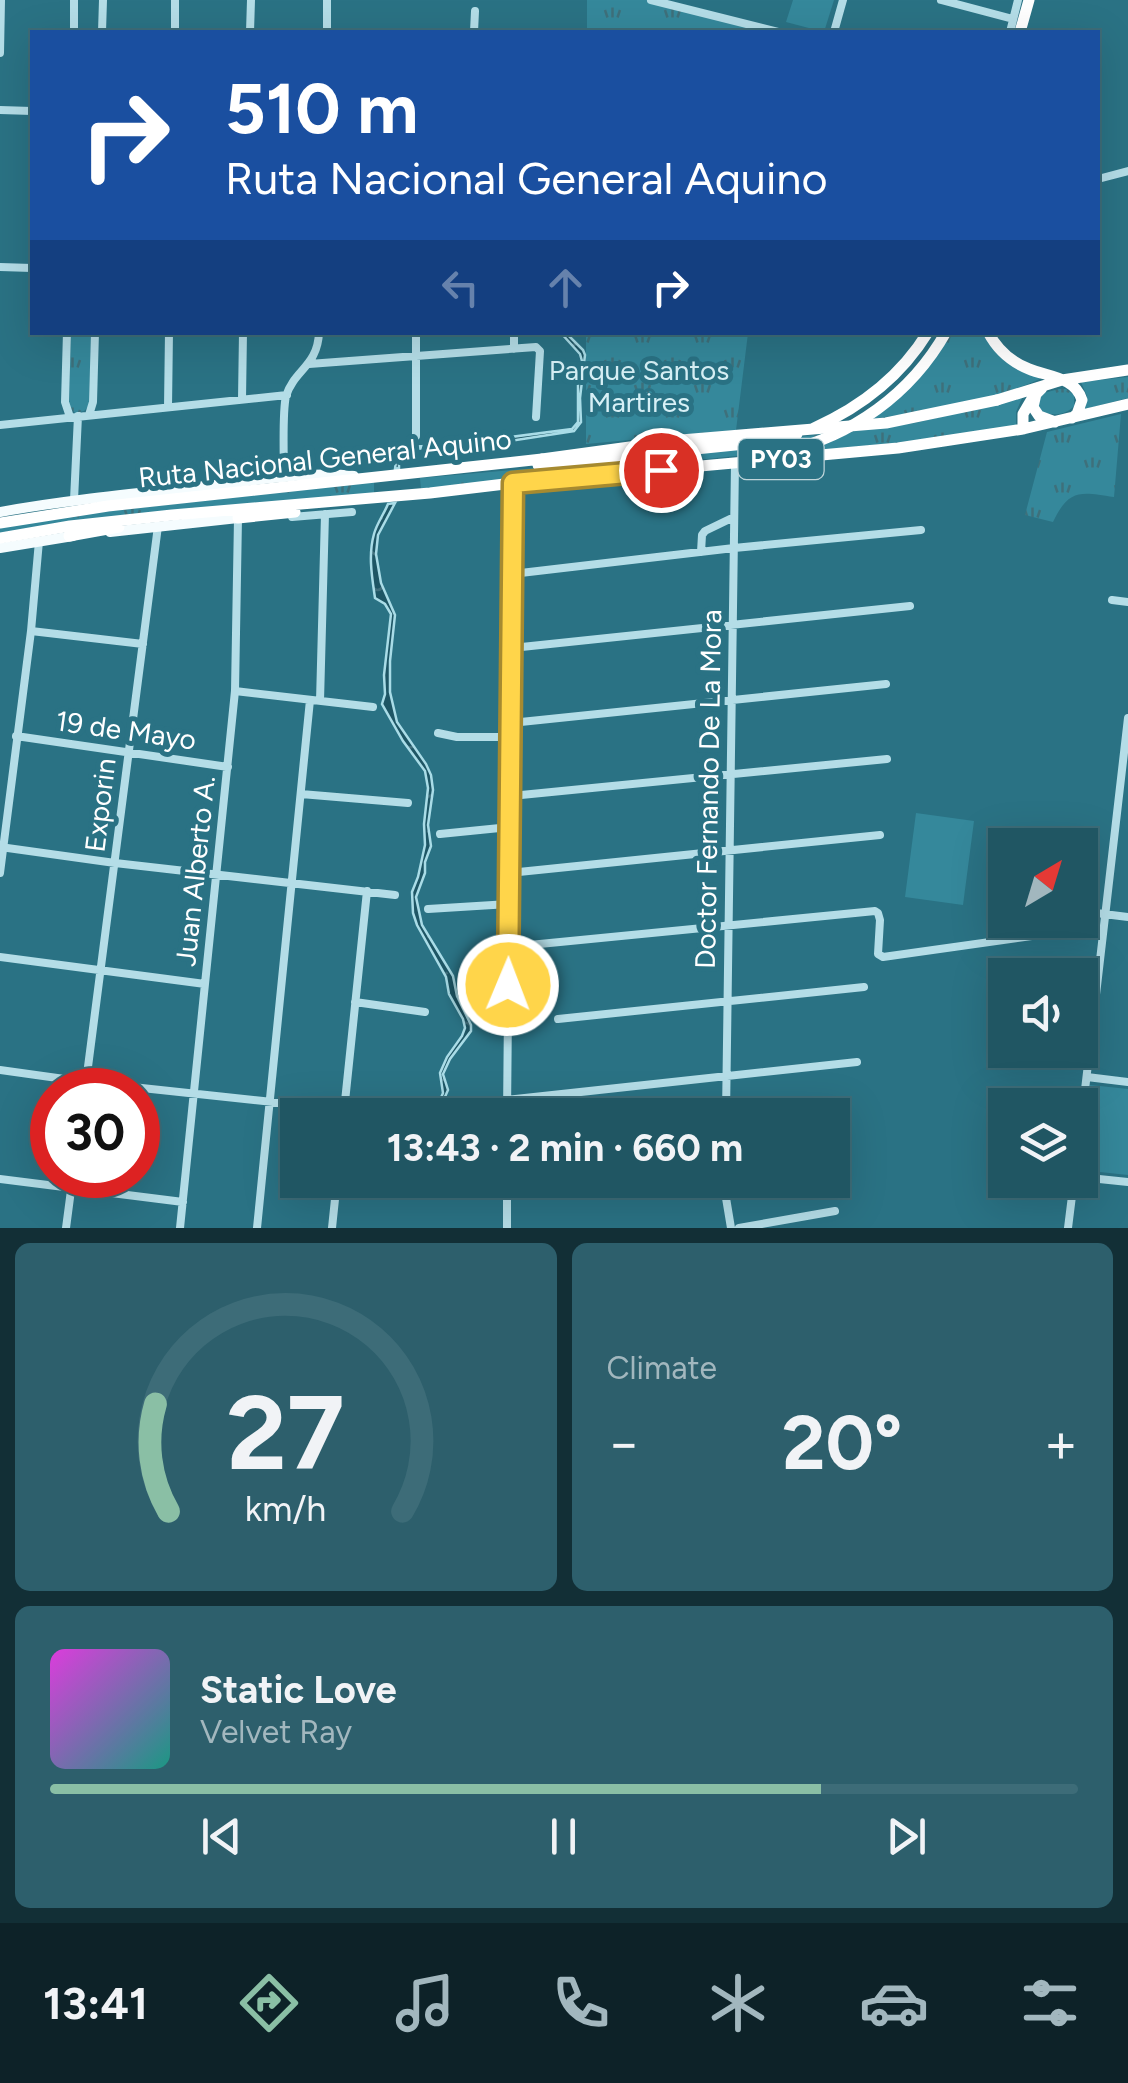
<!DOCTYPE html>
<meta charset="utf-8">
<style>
body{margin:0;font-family:Figtree,sans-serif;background:#2d5f6c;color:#f1f3f6;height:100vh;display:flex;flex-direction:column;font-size:38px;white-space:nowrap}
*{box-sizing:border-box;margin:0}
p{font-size:32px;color:#a2b7be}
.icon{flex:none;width:55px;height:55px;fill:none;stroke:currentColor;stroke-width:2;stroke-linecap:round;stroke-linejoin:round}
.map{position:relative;height:1228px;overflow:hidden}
.drawer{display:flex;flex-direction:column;gap:15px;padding:15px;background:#122f36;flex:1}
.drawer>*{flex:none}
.top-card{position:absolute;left:30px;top:30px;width:1070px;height:305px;border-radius:0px;box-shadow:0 10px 40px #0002,0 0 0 2px #3d6c78;background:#1a4fa0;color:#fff;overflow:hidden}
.needle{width:65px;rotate:38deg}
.fabs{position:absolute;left:988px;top:828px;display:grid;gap:20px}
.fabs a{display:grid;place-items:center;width:110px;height:110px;border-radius:0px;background:#205663;box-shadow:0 10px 40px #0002,0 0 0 2px #3d6c78;font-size:50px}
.speed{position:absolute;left:30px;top:1068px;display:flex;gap:20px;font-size:50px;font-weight:700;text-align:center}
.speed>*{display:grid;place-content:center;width:130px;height:130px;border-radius:50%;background:#205663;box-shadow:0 10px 40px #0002,0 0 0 2px #3d6c78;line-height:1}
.speed .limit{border:15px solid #d22;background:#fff;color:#111}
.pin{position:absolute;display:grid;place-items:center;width:85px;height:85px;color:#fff;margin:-42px;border:5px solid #fff;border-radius:50%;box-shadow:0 2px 10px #0007}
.me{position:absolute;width:110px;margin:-55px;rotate:1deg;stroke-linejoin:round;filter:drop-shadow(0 0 8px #0008)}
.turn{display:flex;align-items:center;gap:35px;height:210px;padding:0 30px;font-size:45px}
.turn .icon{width:130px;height:130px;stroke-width:2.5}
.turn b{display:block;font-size:70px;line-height:85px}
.lanes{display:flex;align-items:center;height:95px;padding:0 30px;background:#0003;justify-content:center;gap:50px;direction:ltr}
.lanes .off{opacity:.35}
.big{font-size:75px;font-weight:700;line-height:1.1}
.drawer .card{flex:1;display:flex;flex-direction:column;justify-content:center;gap:15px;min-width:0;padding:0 35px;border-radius:15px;background:#2d5f6c}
.drawer .dial{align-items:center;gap:0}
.dial svg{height:260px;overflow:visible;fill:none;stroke:#3d6c78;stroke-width:7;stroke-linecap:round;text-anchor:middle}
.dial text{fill:#f1f3f6;stroke:none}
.song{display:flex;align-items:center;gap:30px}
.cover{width:120px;height:120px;border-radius:15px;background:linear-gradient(135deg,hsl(300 70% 55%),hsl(170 70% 35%))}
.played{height:10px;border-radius:5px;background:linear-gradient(90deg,#8abfa5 75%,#3d6c78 75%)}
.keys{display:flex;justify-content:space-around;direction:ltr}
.heat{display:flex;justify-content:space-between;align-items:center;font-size:55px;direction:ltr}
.drawer .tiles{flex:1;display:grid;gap:15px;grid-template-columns:1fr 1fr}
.card:last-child{grid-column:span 2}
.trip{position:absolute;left:280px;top:1098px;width:570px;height:100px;border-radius:0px;background:#205663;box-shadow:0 10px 40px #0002,0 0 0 2px #3d6c78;font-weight:700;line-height:100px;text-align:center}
.tabs{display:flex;height:160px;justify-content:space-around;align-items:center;background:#0d2228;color:#a2b7be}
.tabs .icon{width:70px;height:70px}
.tabs .current{color:#8abfa5}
.tabs b{font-size:45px;color:#f1f3f6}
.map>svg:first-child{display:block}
</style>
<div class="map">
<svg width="1128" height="1228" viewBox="0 0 1128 1228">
<defs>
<pattern id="grass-tufts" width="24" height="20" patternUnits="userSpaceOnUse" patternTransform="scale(2.5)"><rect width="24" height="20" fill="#35889b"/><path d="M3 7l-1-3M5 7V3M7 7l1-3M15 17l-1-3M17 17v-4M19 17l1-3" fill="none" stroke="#3e707b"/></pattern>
<pattern id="water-ripples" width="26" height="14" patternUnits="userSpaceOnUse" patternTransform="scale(2.5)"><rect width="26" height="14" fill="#1e5665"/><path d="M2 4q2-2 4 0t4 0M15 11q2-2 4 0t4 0" fill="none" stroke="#406f7c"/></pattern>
</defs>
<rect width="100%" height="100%" fill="#2a7284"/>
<path fill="url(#grass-tufts)" d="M587 0H658L778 32H587Z
M71 333H91L89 406 84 411 75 413 69 406Z
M586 333H748L736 430 586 444Z
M951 333H984L1040 377V379C989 402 927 411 872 419Z
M1128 377V398L1085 409 1087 396 1081 382Z
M1059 389H1066L1074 395V406C1065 416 1051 416 1040 411L1038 400 1044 393Z
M1022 398 1016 412V426L979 433 805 453 854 431 915 423Z
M1121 414 1114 497C1081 492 1069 488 1053 522L1025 515 1047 432Z
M832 433 777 450 735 456 421 489 420 478 547 467Z
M374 482V494L0 534V527L39 519Z"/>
<path fill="#35889b" d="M793 0H834L824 32 786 22Z
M916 813 974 821 963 905 905 897Z
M1090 1085 1128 1089V1175L1081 1170Z"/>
<path fill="url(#water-ripples)" stroke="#a9dce7" stroke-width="2.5" d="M561 333H566L583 350 585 355 580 398 581 422 574 431 497 443 491 446 407 449 399 458V468L395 469 397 452 408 447 480 443 488 440 572 429 578 422V382L582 361 580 354Z
M395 503 378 535 376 554 381 583 395 615 390 661V692L397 722 426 764 431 775 433 790 428 825 431 846 425 862V873L416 897 422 925 453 976 457 996 471 1025V1031L450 1059 443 1074 448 1090 437 1115 434 1114 443 1093 440 1073 447 1057 462 1036 465 1028 463 1019 449 994 446 977 417 925 413 913 412 892 418 877 425 845 424 824 428 788 425 771 403 741 382 704 385 694 384 675 391 614 385 604 375 598C372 577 368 555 374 534 377 523 384 514 388 504Z"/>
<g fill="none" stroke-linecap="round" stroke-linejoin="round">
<path stroke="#b4dde7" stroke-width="8" d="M651 0 778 32
M941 0 1013 19
M74 32V0
M102 32 103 0
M175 32V0
M250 32 251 0
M327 32V0
M474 32 475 11
M834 32 843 0
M1010 32 1018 0
M0 53 1 0
M0 110 32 111
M1098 179 1128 171
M0 267 32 268
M67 332 65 402 70 417
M514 349V332
M309 364 536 347 540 351 536 417
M242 399 243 332
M168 407 169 332
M89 415 93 402 95 332
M0 425 287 395
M416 436V332
M284 478C284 459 282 413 286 396 294 370 318 366 319 332
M74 500 78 416
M292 517 352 512
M701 552 702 535 705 531 734 517
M512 574 734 548 921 530
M1112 600 1128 602
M31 631 143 644
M512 648 910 606
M235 691 373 707
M320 701 325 514
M511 723 886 684
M438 733 457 737H511
M16 736 228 767
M301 794 408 803
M511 796 887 759
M440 834 510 827
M0 847 115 863 395 895
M0 873 31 631 39 541
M509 873 880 835
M428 909 509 904
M1080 911 1128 917
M509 947 875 911 878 913 880 920 878 954 883 957 1046 934 1051 932 1059 920
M0 957 205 984
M355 1002 425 1012
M558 1019 864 987
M0 1070 86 1082 394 1115
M1087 1077 1128 1082
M85 1090 158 526
M344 1111 367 891
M472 1111 507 1100 857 1062
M507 1115 513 483
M726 1115 735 463
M1080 1133 1128 718
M1080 1177 1128 1182
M0 1179 183 1202
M723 1180 731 1228
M66 1228 73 1175
M180 1228 235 691 238 518
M257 1228 310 700
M332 1228 337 1180
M507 1228V1180
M739 1228 835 1211
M1068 1228 1074 1180"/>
<path stroke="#f5fcfe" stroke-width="10" d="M0 512C71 499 143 493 215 485 260 480 309 471 354 476
M110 532 238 518
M0 548 73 536"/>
<path stroke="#fff" stroke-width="11" d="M1020 32 1029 0
M988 332C997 349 1011 362 1029 369 1049 377 1075 377 1082 400L1077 414 1072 418
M1042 388 1036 394 1033 407 1039 416 1055 422
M997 400 1062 380 1128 370
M814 428C861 407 901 376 928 332
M1023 429V414L1033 397
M783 452C852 436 911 394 946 332
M538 465 735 445 797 434
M238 518 295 512
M0 523 108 506 542 459
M69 536 119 527
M0 538 70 526 172 515 430 493 513 483 898 448 1023 429 1128 404"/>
<path stroke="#fff" stroke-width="11" d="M542 459 681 440 886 423 997 400"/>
</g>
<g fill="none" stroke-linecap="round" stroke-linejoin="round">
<defs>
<path id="route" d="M508 985 513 483 661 470"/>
</defs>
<use href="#route" stroke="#a68a30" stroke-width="25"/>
<use href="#route" stroke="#ffd54a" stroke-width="18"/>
</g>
<g text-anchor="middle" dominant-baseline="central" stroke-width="10" stroke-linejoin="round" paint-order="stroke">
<rect fill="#2a7284" stroke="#bfd5da" stroke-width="2.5" x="738.5" y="439" width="85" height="40" rx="8"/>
<g font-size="25" font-weight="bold" fill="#fff">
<text x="781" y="459">PY03</text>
</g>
<g font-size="28" fill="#d7f0f6" stroke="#2a7284">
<text x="639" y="370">Parque Santos<tspan x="639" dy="32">Martires</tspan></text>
</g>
<g font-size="28" fill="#fff" stroke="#2a7284">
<text transform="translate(325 458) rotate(-6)">Ruta Nacional General Aquino</text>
<text transform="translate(126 730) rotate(8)">19 de Mayo</text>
<text transform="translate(708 789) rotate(-89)">Doctor Fernando De La Mora</text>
<text transform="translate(100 805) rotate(-83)">Exporin</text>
<text transform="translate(195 871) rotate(-84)">Juan Alberto A.</text>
</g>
</g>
</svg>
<div class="fabs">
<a><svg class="needle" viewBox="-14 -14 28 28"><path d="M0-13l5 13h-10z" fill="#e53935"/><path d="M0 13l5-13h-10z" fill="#a2b7be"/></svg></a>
<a><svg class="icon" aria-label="sound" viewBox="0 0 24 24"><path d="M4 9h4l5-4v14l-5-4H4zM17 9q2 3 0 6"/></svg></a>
<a><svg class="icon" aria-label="layers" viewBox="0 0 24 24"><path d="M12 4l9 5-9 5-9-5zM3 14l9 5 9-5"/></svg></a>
</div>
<div class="speed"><div class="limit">30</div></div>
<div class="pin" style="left:661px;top:470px;background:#d93025"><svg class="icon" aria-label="arrive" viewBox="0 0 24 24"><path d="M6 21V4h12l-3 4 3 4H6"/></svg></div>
<svg class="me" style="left:508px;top:985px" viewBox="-20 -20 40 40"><circle r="17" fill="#ffd54a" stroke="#fff" stroke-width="3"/><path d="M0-11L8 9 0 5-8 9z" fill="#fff"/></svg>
<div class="trip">13:43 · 2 min · 660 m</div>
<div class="top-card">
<div class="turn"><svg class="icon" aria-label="right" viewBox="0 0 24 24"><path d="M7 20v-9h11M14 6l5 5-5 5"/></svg><div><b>510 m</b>Ruta Nacional General Aquino</div></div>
<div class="lanes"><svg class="icon off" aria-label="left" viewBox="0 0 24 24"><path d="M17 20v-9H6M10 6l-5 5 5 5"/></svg><svg class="icon off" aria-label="ahead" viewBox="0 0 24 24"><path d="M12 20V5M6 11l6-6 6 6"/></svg><svg class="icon" aria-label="right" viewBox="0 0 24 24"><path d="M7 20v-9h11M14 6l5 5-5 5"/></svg></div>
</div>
</div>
<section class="drawer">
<div class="tiles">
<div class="card dial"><svg viewBox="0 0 100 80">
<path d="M14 69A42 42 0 1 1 86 69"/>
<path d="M14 69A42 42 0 0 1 10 36" stroke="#8abfa5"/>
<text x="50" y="56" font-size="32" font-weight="700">27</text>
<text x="50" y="72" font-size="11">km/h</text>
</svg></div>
<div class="card"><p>Climate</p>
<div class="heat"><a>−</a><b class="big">20°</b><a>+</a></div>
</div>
<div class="card">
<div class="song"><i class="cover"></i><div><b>Static Love</b><p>Velvet Ray</p></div></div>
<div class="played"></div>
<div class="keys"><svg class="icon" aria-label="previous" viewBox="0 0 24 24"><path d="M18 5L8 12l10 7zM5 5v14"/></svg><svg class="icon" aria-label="pause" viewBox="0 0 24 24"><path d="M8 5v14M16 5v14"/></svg><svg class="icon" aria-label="next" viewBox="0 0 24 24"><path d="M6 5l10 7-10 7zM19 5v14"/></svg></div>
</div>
</div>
</section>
<nav class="tabs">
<b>13:41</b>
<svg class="icon current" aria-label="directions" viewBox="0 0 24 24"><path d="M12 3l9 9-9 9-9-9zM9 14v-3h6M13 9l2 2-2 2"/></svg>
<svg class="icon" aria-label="music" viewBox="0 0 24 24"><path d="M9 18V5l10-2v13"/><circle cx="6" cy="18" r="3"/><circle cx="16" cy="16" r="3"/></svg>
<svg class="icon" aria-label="phone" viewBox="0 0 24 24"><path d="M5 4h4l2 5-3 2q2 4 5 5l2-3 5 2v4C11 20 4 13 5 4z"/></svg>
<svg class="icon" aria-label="climate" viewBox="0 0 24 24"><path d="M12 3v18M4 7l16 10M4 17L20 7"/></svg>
<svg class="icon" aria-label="car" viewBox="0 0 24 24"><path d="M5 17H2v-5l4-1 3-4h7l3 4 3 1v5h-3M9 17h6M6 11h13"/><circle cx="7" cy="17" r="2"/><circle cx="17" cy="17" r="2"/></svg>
<svg class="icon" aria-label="filters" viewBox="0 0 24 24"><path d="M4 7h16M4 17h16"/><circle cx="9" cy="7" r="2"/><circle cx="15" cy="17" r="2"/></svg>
</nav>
